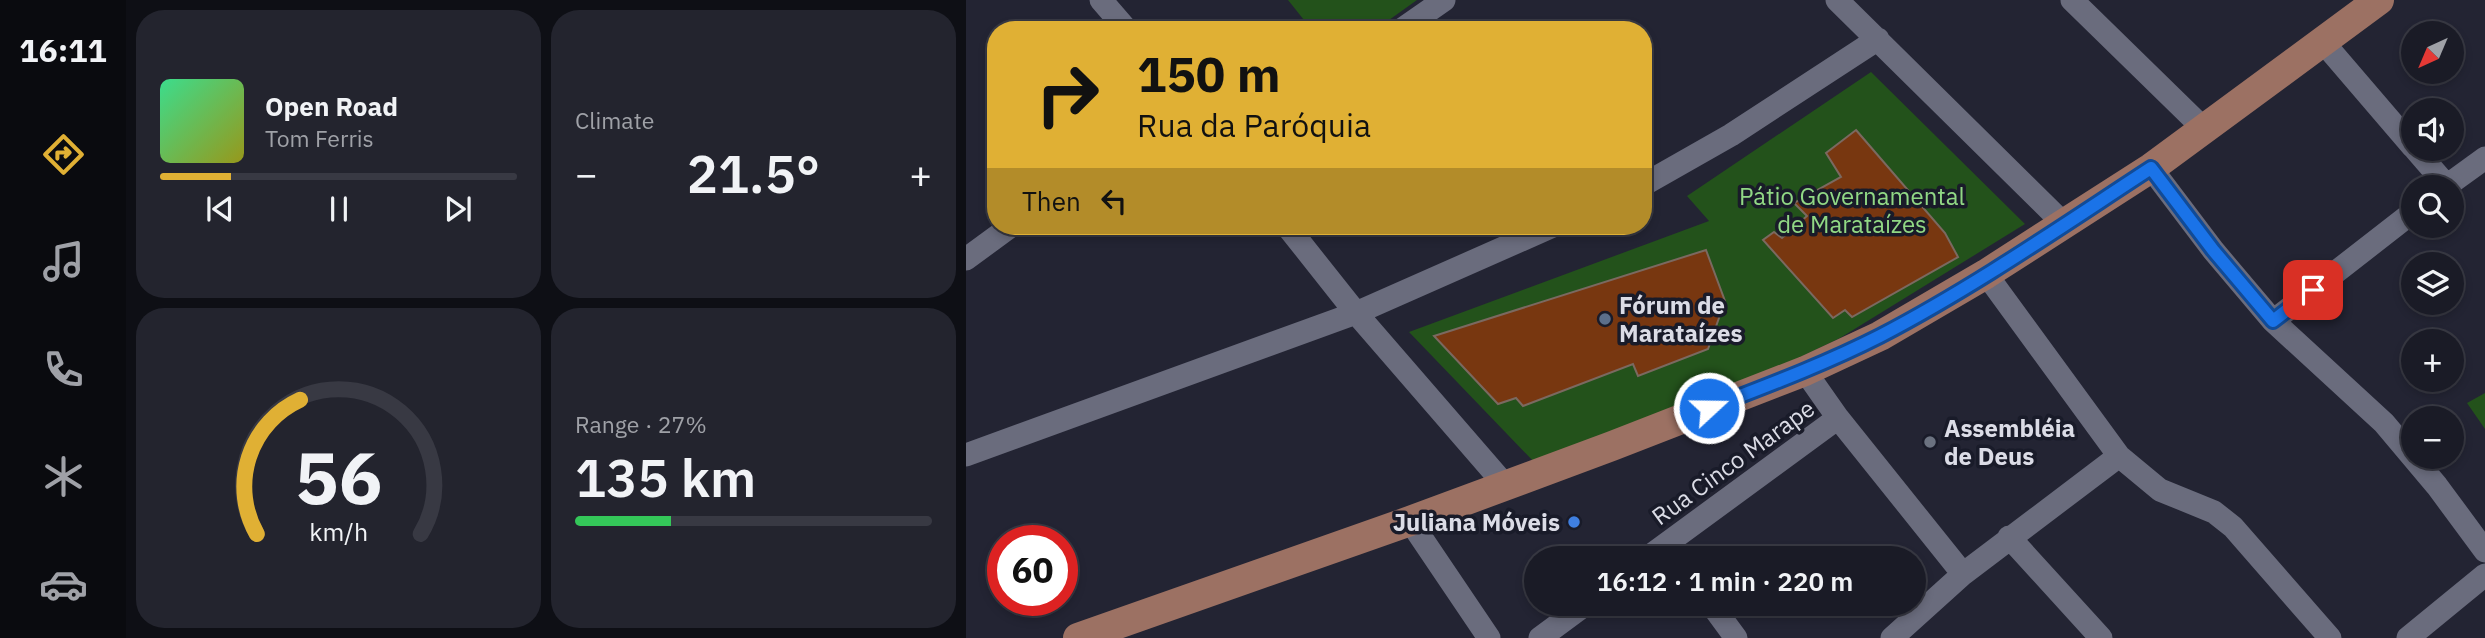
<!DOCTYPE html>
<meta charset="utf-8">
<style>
body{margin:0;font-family:"IBM Plex Sans",sans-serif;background:#23242e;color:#f1f3f6;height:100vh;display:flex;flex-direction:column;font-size:26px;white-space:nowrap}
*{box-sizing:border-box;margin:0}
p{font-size:23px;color:#9fa1a7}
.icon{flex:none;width:38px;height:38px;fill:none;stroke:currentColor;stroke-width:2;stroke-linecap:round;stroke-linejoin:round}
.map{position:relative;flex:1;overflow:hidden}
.drawer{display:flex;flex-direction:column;gap:10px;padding:10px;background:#0e0f15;width:840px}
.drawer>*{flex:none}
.top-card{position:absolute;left:21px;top:21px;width:665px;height:214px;border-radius:28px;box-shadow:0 4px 10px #0003,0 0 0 2px #383943;background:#e0b034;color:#111;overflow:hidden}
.needle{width:46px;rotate:224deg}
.tools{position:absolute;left:1435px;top:21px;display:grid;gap:14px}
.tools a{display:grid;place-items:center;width:63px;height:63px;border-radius:50%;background:#1a1b26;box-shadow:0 4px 10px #0003,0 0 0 2px #383943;font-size:35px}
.speed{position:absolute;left:21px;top:525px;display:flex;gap:14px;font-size:35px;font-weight:700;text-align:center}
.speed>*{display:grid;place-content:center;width:91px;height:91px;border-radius:50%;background:#1a1b26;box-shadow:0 4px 10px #0003,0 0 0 2px #383943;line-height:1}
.speed .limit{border:10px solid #d22;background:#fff;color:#111}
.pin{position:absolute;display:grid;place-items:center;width:60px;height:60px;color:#fff;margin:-30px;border-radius:14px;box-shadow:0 4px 10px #0006}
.me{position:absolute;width:77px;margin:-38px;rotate:69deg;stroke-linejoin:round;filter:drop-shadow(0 0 5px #0008)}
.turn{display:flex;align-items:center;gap:24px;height:147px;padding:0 35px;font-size:32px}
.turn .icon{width:91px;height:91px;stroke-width:2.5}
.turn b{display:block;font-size:49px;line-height:60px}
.then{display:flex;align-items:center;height:66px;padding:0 35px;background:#0003;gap:14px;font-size:26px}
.big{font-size:52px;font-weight:600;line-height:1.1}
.drawer .card{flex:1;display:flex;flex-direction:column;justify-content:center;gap:10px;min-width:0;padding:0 24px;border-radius:28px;background:#23242e}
.drawer .dial{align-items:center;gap:0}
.dial svg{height:182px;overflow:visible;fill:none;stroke:#383943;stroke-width:7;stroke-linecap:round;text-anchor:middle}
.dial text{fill:#f1f3f6;stroke:none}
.song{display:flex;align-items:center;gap:21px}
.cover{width:84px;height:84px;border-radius:10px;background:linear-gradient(135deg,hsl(150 70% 55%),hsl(60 70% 35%))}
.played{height:7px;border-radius:4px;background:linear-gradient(90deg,#e0b034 20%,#383943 20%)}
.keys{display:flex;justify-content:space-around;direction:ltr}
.heat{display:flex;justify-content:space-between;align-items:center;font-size:38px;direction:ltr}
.charge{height:10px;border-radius:5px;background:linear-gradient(90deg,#34c759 27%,#383943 0)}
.drawer .tiles{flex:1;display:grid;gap:10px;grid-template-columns:repeat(2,1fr)}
.trip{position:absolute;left:558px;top:546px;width:402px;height:70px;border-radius:35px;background:#1a1b26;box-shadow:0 4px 10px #0003,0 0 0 2px #383943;font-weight:600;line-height:70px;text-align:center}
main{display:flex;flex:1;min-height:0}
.tabs{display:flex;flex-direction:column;width:126px;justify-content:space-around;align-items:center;background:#0a0b0f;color:#9fa1a7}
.tabs .icon{width:49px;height:49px}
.tabs .active{color:#e0b034}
.tabs b{font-size:32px;color:#f1f3f6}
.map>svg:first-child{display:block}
</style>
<main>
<nav class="tabs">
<b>16:11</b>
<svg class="icon active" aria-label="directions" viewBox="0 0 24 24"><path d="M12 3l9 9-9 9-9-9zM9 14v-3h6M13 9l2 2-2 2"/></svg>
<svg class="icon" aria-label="music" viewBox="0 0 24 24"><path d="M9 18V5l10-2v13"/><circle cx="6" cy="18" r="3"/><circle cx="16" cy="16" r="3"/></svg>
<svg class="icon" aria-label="phone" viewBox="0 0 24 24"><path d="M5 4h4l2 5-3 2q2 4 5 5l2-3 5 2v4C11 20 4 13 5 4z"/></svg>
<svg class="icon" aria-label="climate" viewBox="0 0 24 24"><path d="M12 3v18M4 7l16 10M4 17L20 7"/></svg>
<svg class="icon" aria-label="car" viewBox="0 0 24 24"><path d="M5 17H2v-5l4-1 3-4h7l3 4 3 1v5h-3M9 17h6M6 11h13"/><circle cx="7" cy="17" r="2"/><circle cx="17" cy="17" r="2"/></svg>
</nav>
<section class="drawer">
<div class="tiles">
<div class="card">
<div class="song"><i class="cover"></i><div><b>Open Road</b><p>Tom Ferris</p></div></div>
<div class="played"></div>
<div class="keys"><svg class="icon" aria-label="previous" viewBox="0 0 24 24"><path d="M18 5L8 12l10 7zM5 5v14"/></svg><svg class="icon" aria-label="pause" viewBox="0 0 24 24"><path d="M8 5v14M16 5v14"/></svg><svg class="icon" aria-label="next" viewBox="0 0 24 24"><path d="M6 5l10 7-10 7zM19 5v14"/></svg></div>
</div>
<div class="card"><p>Climate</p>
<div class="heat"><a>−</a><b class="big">21.5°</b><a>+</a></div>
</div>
<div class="card dial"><svg viewBox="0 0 100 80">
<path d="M14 69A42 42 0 1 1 86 69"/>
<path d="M14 69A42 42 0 0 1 33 10" stroke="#e0b034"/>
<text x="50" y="56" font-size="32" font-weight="700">56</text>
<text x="50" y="72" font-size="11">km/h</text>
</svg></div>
<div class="card"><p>Range · 27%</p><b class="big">135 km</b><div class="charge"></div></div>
</div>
</section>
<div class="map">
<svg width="1519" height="638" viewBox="0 0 1519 638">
<rect width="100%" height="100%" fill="#232433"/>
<path fill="#23521b" d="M322 0H451L409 30H346Z
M905 72 1059 224 874 338 774 386 568 462 443 332 743 221 721 196Z
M1519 393V429L1501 403Z"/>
<path fill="#783710" stroke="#7b6960" stroke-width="2" d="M890 130 979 233 992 257 886 317 879 310 867 318 797 240 808 232 816 238 841 216 828 203 875 177 860 153Z
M740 250 759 301 742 349 672 376 667 364 557 406 550 398 532 404 468 336Z"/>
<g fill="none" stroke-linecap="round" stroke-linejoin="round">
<path stroke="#6a6c7d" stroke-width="23" d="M135 0 161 30
M871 0 1099 225
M1106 0 1237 128
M435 30 478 0
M1357 42 1447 147
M1449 149 1481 186
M1185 168 1247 250 1307 321 1418 423 1471 486 1519 551
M677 185 765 135 912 39
M1479 187 1519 158
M321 226 390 313 539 485
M0 259 45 226
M1020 274 1153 456 1194 490 1248 512 1267 527 1364 638
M1307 321 1447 212
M872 418 997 574
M0 455 390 313 587 226
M444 521 523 638
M1043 537 1135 638
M681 558 872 418 839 371
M745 604 770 638
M574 638 620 604
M926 638 997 574 1153 456
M1442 638 1519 575"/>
<path stroke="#9c7163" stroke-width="30" d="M112 638 444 521 646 446 839 371 914 336 1020 274 1185 168 1413 0"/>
</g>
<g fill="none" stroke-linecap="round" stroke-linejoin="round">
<defs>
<path id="route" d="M743 408C800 386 859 364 914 336 1008 287 1096 226 1185 168L1247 250 1307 321 1347 290"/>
</defs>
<use href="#route" stroke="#114b97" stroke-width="18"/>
<use href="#route" stroke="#1a73e8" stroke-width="12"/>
</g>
<circle fill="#5c6f8a" stroke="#191b29" stroke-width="2.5" cx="639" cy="319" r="7"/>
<circle fill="#6b7280" stroke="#191b29" stroke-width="2.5" cx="964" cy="442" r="7"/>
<circle fill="#3f7fe0" stroke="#191b29" stroke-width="2.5" cx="608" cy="522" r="7"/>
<g text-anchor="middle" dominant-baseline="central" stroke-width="7" stroke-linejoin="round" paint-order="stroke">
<g font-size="24" fill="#91d885" stroke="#191b29">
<text x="886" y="196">Pátio Governamental<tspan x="886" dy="28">de Marataízes</tspan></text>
</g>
<g font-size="24" font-weight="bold" fill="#dbdce6" stroke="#191b29" text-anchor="start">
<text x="653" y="305">Fórum de<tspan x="653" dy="28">Marataízes</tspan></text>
<text x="978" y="428">Assembléia<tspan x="978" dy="28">de Deus</tspan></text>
<text x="594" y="522" text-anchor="end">Juliana Móveis</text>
</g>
<g font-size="24" fill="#dbdce6" stroke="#191b29">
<text transform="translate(767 462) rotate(-36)">Rua Cinco Marape</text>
</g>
</g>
</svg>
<div class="tools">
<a><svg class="needle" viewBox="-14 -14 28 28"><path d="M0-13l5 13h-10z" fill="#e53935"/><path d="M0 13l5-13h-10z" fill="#9fa1a7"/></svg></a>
<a><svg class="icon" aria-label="sound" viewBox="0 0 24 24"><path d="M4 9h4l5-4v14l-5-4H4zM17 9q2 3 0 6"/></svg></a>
<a><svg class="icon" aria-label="search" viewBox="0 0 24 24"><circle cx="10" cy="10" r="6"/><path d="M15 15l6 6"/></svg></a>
<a><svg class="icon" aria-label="layers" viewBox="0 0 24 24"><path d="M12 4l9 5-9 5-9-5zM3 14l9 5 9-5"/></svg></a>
<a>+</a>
<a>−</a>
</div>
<div class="speed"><div class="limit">60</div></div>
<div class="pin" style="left:1347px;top:290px;background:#d93025"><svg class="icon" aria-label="arrive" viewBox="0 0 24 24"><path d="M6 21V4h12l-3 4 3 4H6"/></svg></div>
<svg class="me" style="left:743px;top:408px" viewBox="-20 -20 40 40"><circle r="17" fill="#1a73e8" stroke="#fff" stroke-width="3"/><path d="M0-11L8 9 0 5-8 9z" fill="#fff"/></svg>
<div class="trip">16:12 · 1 min · 220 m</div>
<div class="top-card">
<div class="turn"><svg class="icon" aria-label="right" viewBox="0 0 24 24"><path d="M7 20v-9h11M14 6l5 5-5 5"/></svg><div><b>150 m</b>Rua da Paróquia</div></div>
<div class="then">Then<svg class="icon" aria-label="left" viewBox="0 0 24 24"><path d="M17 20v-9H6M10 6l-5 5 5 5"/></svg></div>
</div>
</div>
</main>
